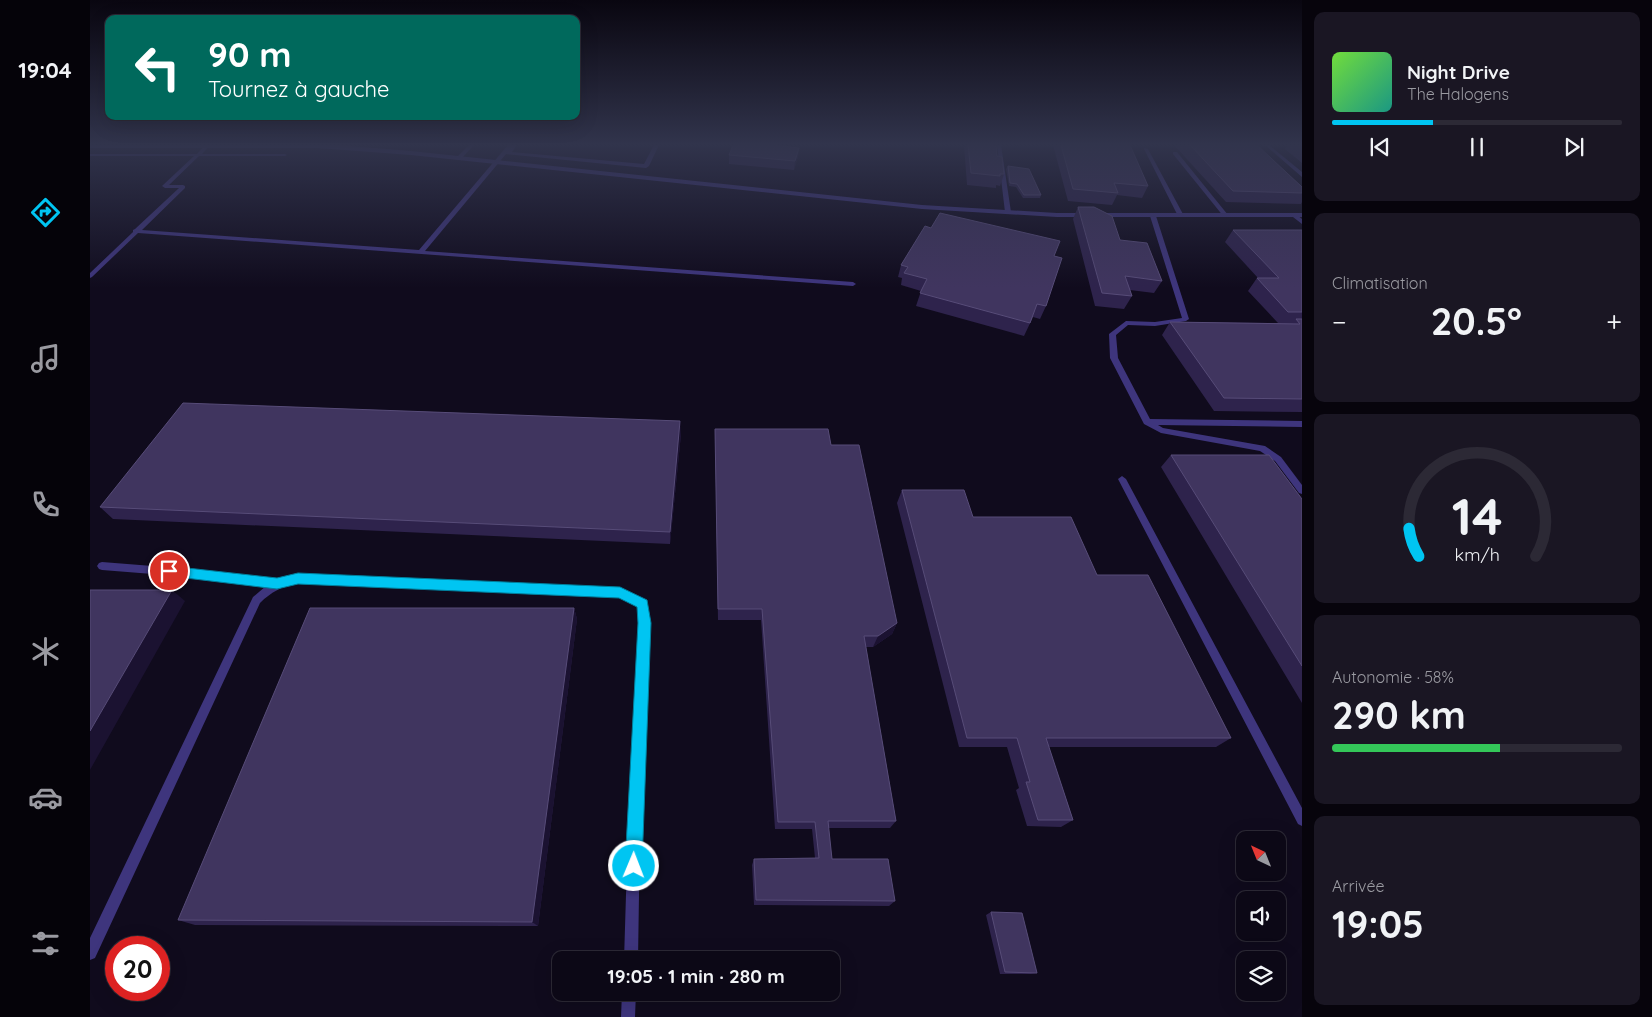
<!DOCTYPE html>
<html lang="fr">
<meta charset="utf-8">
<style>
body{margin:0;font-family:Quicksand,sans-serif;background:#1a1623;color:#f1f3f6;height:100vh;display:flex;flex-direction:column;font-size:19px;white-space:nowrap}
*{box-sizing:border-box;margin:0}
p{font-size:16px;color:#9a9aa1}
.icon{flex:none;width:28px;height:28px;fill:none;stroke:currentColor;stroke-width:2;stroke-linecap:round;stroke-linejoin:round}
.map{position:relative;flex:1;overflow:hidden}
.drawer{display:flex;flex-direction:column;gap:12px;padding:12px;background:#07040c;width:350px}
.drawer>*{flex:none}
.top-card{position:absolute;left:15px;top:15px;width:475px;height:105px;border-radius:10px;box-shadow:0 5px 20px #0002,0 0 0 1px #2c2935;background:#00695c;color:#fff;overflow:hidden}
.needle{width:32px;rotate:317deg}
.controls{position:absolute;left:1146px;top:831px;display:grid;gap:10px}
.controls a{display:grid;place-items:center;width:50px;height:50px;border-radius:10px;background:#0c0816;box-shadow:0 5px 20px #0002,0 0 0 1px #2c2935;font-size:25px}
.speed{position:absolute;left:15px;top:936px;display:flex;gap:10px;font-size:25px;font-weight:700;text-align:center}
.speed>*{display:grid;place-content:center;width:65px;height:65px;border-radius:50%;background:#0c0816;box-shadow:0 5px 20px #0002,0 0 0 1px #2c2935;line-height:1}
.speed .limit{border:8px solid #d22;background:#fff;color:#111}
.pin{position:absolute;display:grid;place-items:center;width:42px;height:42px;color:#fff;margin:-21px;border:2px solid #fff;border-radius:50%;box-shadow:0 1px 5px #0007}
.me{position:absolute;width:55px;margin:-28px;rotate:1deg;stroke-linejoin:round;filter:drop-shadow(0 0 4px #0008)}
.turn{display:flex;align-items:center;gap:18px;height:105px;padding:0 20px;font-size:22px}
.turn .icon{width:65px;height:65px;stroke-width:2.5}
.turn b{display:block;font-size:35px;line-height:42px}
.big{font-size:38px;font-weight:700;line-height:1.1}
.drawer .tile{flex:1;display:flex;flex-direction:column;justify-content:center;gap:8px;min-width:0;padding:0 18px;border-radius:10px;background:#1a1623}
.drawer .dial{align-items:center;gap:0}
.dial svg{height:130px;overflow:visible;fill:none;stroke:#2c2935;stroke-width:7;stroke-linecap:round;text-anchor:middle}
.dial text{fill:#f1f3f6;stroke:none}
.song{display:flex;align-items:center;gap:15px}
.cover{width:60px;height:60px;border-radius:8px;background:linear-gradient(135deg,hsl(100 70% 55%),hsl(170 70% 35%))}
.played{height:5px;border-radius:2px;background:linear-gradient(90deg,#00c5f2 35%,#2c2935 35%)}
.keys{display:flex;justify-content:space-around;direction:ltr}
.heat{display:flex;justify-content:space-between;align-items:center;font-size:28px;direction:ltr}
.charge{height:8px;border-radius:4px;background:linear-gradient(90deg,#34c759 58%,#2c2935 0)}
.trip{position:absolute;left:462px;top:951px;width:288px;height:50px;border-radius:10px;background:#0c0816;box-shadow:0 5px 20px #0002,0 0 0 1px #2c2935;font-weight:700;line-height:50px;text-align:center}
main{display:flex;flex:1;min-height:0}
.dock{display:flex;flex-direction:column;width:90px;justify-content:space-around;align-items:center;background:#050309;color:#9a9aa1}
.dock .icon{width:35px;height:35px}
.dock .on{color:#00c5f2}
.dock b{font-size:22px;color:#f1f3f6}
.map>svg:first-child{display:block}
</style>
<main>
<nav class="dock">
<b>19:04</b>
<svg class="icon on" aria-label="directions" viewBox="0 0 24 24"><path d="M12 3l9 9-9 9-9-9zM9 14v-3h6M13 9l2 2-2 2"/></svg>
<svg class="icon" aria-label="music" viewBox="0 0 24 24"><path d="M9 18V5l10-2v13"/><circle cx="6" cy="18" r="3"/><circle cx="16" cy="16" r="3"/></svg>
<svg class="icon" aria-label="phone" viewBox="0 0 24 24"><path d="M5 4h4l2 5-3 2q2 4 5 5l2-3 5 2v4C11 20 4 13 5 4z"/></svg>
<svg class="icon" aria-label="climate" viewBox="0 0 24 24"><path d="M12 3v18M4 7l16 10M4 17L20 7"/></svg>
<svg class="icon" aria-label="car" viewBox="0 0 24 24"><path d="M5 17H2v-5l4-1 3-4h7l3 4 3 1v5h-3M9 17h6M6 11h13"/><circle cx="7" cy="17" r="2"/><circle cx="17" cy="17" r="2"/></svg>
<svg class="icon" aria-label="filters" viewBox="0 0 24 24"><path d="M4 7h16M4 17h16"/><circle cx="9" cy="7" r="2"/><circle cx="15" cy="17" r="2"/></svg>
</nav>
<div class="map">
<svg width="1212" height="1017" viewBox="0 0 1212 1017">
<rect width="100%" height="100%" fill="#100b1d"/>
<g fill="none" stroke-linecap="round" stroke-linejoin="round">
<path fill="#3e357d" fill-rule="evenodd" d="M115 145H120L112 154H195L197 155 195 156H109L79 185H93L95 186V188L52 230 329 250 418 145H427L422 152 554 164 564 145H569L559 166 556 168 416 154 335 251 763 282 766 284 763 286 48 233 2 277 0 278V273L43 232V230L45 229 89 188H75L72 186 104 156H0V154H107Z
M379 145H384L371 159H367V157Z
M907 145H911L921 212 918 214 915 212Z
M1175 145H1179L1212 172V177Z
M1054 148 1058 149 1094 216 1093 217 1088 216 1054 149Z
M1083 152H1087L1138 215V217H1134L1083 154Z
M1061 215 1066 216 1099 319 1096 321 1065 326 1038 325 1026 335 1028 358 1060 419 1212 421V427L1068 425 1073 428 1175 446 1191 457 1212 485V494L1209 493 1185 461 1170 451 1071 433 1054 424 1020 358 1019 334 1036 321 1065 322 1092 318 1060 216Z
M1203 215H1207L1212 219V224L1203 217Z
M1032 476 1036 479 1212 808V826L1208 824 1028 479Z
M12 562 113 570 189 580 208 574 530 588 556 601 559 623 550 829 548 960H534L538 829 549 623 548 606 529 596 208 582C193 586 181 592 170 603L5 958 0 960V938L163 597 176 586 113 578 12 570 9 569 7 566 9 563Z
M532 992H546L545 1017H531Z"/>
<path fill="#3e357d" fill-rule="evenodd" d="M0 145H248L321 151 832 205 967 213H1212V217H967L832 209 321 155 228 148H0Z"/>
</g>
<path fill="#2e234c" d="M874 145H906L907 156 914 174 910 186 906 185V188L877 185Z
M963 145H1040L1058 186 1052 198 1027 195 1022 205 978 201Z
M1084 145H1167L1212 187V202L1211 204 1136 202Z
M1197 145H1212V163L1195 149Z
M709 148 708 156 704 170 639 164V155Z
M918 166 951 195 950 198H933L926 187 919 186 916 169Z
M988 207 1030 240 1072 281 1064 293 1040 290 1042 296 1034 309 1005 306 983 219Z
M1143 230H1212V412L1124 411 1072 335 1080 322 1188 323 1158 291 1167 278H1168L1135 242Z
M964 256 956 306 950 319 943 317 934 336 826 306 831 291 811 285 812 278 808 277 811 265Z
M625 429 741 445 807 623 802 634 783 647H776L806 821 800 828H738L742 859 805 901 799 906 664 905 662 865 664 859 725 858 722 829H685L671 620H628Z
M591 434 580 544 23 519 10 507Z
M1081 455 1212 499V703L1071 467Z
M812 490 883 517 1007 575 1141 738 1126 747H959L983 820 971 827 937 826 926 790 929 788 917 747H869L807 503Z
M484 608 487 619 448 926 105 925 88 920Z
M901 912 947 973 941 974H910L896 915Z"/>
<path fill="#1b1231" d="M709 148 708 156 704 170 705 161Z
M590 421 591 434 580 544V532Z
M82 590 95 601 0 770V731Z
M484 608 487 619 448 926 442 922Z
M807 623 802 634 783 647 788 636Z"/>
<path fill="#40355f" stroke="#574c78" d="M643 145H684L709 148 705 161 639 155Z
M878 145H906L907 156 912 157 914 174H910V176L881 173Z
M971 145H1040L1058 186 1024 183 1028 193 983 189Z
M1100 145H1167L1212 187V193L1143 191Z
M918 166 939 169 951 195H934L927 184 920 183Z
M988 207H1004L1022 216 1030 240 1057 243 1072 281 1035 276 1042 296 1012 293Z
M850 213 970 241 964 256 972 258 956 306 947 304 940 323 830 293 837 279 814 273 818 267 811 265 835 226 841 228Z
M1143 230H1212V312H1198L1167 278H1189Z
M1206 319H1212V399L1134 398 1080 322 1210 324Z
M93 403 590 421 580 532 10 507Z
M625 429H738L741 445H769L807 623 788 636H774L806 821H738L742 859H798L805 901 666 900 664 859 729 858 725 822H688L672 609H628Z
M1081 455H1179L1212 499V666Z
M812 490H874L883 517H981L1007 575H1058L1141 738H956L983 820H948L936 782H940L927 738H877Z
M0 590H82L0 731Z
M220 608H484L442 922 88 920Z
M901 912 932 913 947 973 915 972Z"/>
<linearGradient id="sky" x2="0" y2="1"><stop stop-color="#090610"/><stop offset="0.5" stop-color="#31344c"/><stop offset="1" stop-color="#31344c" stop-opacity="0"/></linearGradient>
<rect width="1212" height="288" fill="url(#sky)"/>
<path fill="#00c5f2" stroke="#00809d" d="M79 566 187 578 208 573 530 587 557 600 561 623 552 866 549 872 544 874 538 872 535 866 548 623 547 607 529 598 208 584 187 589 79 576 75 575 73 571 75 568Z"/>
</svg>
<div class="controls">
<a><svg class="needle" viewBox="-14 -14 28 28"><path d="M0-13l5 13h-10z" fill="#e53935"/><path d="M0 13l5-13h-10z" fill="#9a9aa1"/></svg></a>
<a><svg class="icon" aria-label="sound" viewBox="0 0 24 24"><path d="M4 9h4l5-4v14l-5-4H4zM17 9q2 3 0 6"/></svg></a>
<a><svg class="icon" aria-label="layers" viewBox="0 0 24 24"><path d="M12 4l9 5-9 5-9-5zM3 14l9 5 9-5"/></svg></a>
</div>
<div class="speed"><div class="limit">20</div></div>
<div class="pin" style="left:79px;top:571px;background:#d93025"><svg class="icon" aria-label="arrive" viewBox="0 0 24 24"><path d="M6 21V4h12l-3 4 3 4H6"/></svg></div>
<svg class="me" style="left:544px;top:866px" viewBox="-20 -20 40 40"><circle r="17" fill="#00c5f2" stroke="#fff" stroke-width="3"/><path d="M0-11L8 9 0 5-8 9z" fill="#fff"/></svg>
<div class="trip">19:05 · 1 min · 280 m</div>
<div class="top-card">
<div class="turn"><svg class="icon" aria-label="left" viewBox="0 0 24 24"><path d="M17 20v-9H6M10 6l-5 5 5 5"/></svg><div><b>90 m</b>Tournez à gauche</div></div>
</div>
</div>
<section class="drawer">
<div class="tile">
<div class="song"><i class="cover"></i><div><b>Night Drive</b><p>The Halogens</p></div></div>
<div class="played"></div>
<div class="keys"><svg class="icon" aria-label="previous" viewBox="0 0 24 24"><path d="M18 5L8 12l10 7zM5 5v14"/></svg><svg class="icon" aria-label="pause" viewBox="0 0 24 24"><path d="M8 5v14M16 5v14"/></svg><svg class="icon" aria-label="next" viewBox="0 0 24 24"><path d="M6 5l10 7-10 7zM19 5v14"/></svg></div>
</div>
<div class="tile"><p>Climatisation</p>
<div class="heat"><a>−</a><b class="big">20.5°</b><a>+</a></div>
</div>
<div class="tile dial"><svg viewBox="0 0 100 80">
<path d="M14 69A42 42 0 1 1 86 69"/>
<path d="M14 69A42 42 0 0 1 8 52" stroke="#00c5f2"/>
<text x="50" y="56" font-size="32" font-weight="700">14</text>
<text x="50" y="72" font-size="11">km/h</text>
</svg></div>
<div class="tile"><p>Autonomie · 58%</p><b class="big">290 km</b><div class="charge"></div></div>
<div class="tile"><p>Arrivée</p><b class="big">19:05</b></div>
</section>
</main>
